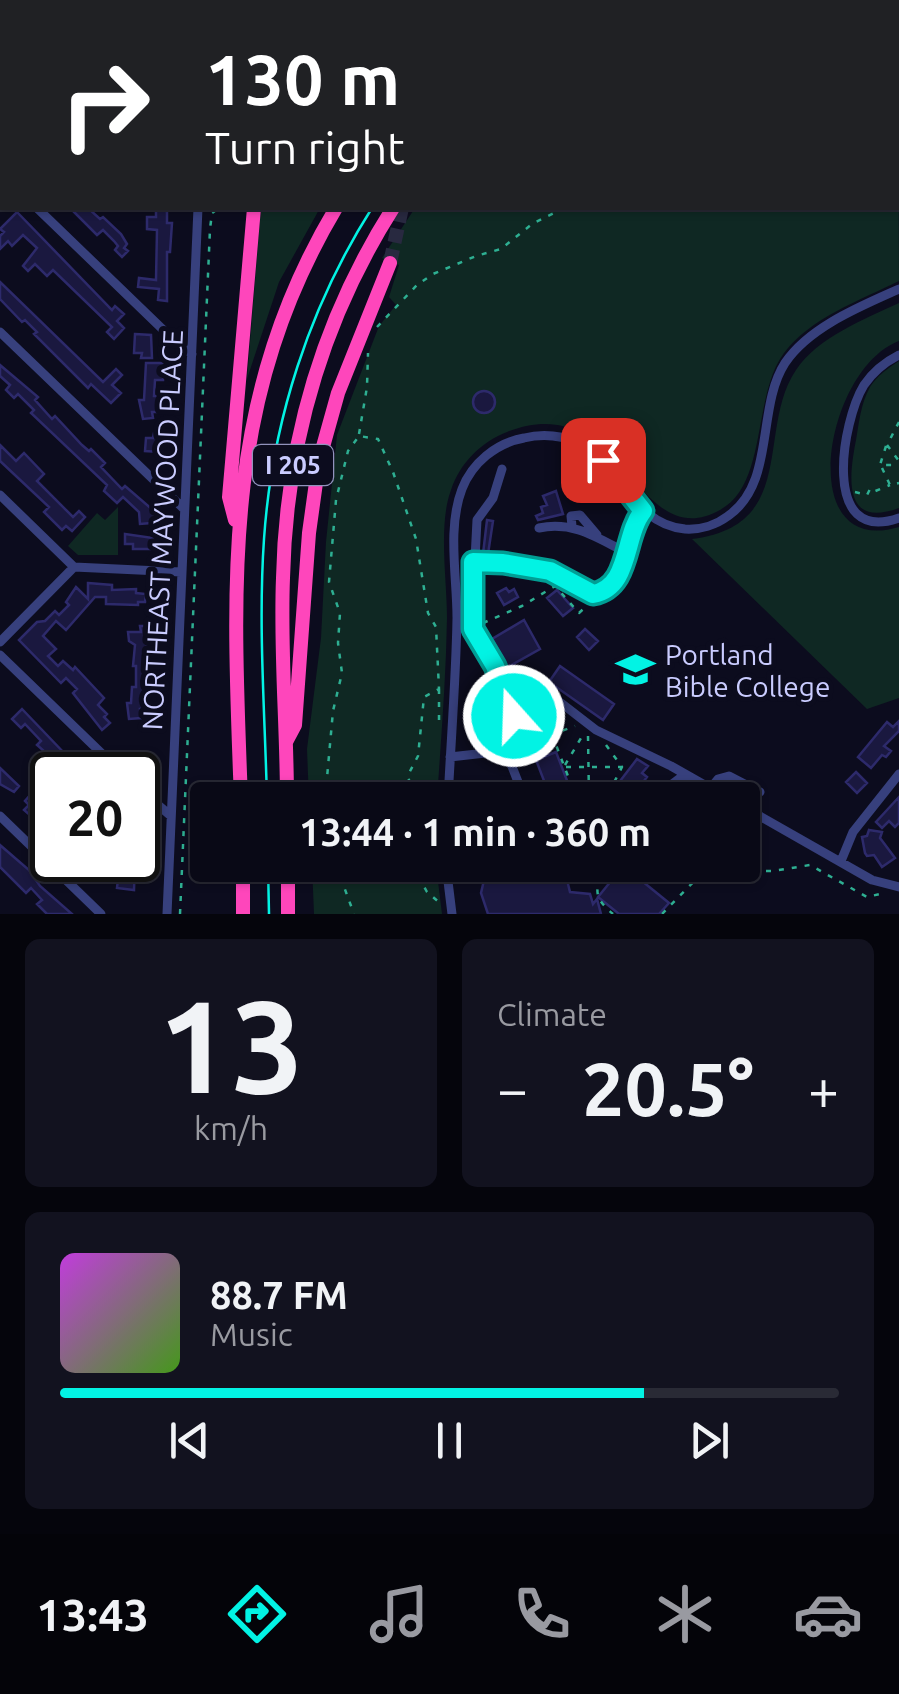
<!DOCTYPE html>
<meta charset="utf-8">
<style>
body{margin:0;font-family:Ubuntu,sans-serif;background:#12121f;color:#f1f3f6;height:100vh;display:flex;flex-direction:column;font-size:38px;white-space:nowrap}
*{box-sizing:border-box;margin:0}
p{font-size:32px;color:#999aa1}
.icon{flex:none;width:55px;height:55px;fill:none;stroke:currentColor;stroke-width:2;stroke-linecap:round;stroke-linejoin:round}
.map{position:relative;height:914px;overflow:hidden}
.drawer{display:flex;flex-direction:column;gap:25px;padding:25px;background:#05050c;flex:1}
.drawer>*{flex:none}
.top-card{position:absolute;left:0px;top:0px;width:900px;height:210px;box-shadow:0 2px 8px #0004,0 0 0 2px #292a35;background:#202124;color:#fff;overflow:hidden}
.speed{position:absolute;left:30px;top:752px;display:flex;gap:20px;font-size:50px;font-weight:700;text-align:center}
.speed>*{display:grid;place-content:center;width:130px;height:130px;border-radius:50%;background:#090916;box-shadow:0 2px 8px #0004,0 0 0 2px #292a35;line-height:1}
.speed .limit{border:5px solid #111;border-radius:15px;background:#fff;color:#111}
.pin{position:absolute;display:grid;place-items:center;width:85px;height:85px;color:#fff;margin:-42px;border-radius:20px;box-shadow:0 5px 15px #0006}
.me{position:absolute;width:110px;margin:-55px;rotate:340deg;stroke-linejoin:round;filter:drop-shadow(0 0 8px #0008)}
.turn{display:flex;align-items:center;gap:35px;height:210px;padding:0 40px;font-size:45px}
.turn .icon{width:130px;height:130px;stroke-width:2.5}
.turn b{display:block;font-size:70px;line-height:85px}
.big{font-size:75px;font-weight:700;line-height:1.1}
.drawer .widget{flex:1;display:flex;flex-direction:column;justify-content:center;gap:15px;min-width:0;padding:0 35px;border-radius:15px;background:#12121f}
.drawer .dial{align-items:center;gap:0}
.dial b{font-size:130px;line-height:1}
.song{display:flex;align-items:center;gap:30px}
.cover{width:120px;height:120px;border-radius:15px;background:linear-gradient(135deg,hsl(290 70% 55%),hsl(100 70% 35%))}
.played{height:10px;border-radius:5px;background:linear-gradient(90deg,#02f3e4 75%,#292a35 75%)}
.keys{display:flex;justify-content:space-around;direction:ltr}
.heat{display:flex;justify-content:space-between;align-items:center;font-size:55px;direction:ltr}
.drawer .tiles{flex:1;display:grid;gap:25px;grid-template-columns:1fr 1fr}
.widget:last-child{grid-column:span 2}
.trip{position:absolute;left:190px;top:782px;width:570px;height:100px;border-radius:10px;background:#090916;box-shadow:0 2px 8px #0004,0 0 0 2px #292a35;font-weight:700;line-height:100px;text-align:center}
.dock{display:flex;height:160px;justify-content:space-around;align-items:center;background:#040409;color:#999aa1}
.dock .icon{width:70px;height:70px}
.dock .selected{color:#02f3e4}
.dock b{font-size:45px;color:#f1f3f6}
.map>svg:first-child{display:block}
</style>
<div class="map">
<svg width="899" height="914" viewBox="0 0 899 914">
<rect width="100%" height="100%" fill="#0c0c1e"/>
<path fill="#0f2823" d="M898 4 899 281C861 300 810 318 784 353 752 396 768 484 720 510 635 557 624 386 507 432 481 442 460 463 451 490 438 525 447 580 447 618 446 679 441 739 437 800H309L307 749 321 638 326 542 337 435 379 326 396 305 389 297 399 265 382 258 415 208H898Z
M261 208H320L279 282 247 379Z
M899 303V341C824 369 793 559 899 527V698L867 709 692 539C799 526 756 429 796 370 818 337 865 319 899 303Z
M899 361V508C842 529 849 476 856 440 859 422 861 403 870 387 877 376 888 368 899 361Z
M118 507V555H78L68 546 97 513 105 520Z
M312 865H436L442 914H314Z"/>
<path fill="#1a183f" stroke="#2d2a6b" stroke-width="2.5" d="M70 208H88L100 219 103 217 121 234 127 244 124 248 128 251 122 257 115 250 118 246 114 241 103 230 97 235Z
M156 210 167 211V223H172L170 252H167V301L158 300 159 289 138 287 139 278 156 280 157 230 147 229V217H156Z
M17 212 112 310 115 306 124 314 117 321 124 328 114 339 107 332 112 327 53 270 47 276 35 264 28 271 23 266 37 248 23 235 12 246 8 241 0 249V236L4 232 0 229Z
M0 282 103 382 116 369 122 375 112 385 121 393 111 403 91 384 88 388 34 334 37 332 25 320 22 322 0 299Z
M135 334 151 335 152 358H141L142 353H134Z
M146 363H163V380H155L154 396H163V404H159L160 412H152L153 418 143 419 139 400H144Z
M0 365 38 397 35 400 52 419 55 416 82 445 89 451 91 449 105 463 101 467 122 489 125 486 154 511 155 519H151V523L140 524 139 512 123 497 117 503 104 491 107 485 31 413 34 410 18 394 14 398 6 390 10 385 0 376Z
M473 402a11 11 0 1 1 22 0a11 11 0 1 1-22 0Z
M154 433H161L160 452 145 451 146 438H153Z
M0 445 16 461 24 453 44 474 37 481 73 517 79 511 85 517 72 531 66 526 62 530 44 512 49 507 0 461Z
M556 491 563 514 538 520 536 516 543 513 541 507 547 505 543 496Z
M487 520 493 521 488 554H483Z
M125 534 153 538V549H133V544H125Z
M88 583 112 585V590L136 589V593L146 594 145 602H138V605L106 604V597H95L66 630 56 621 43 636 56 649 48 656 58 666 63 661 73 670 75 667 104 698 98 705 107 714 104 717 110 723 102 730 73 693 77 689 66 678 61 683 19 640 37 622 45 621 55 611 59 615 69 605 66 602 76 587 88 599Z
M506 588 509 592 514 589 518 597 504 605 497 593Z
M557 590 573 608 563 616 547 598Z
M524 620 540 649 508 667 492 639Z
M140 626H148L146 656 151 657 150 667H147L146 694H143L145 709H140L141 718 129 719 127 703H131L132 687H136V666H133L135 645 129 641 128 632H141Z
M585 629 598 641 589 650 577 637Z
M560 666 614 704 603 720 549 682Z
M535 700 548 731 528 738 519 707Z
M22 709 68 757 72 753 79 759 77 761 91 775H74L67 769 62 774 50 763 53 759 37 745 41 741 25 724 21 728 12 719Z
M899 721V731L884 746 891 751 886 757 882 755 871 768 858 757 887 722 893 727Z
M556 752 568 783 548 791 536 760Z
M637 759 648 766 642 773 647 777 637 790 632 786 627 793 617 785Z
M0 768 19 786 14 792 0 784Z
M856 772 867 783 857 793 846 782Z
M32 793 52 815V834L24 810 29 805 25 801Z
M899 797V823L895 827 889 821 882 828 876 822Z
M869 830 882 832 880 838 895 858 882 867 874 855 867 856 865 853 862 837 867 836Z
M0 845 29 870 40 886 72 914H47L37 904 42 900 31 888 26 893 0 867Z
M124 860H135L134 890 117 888 119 871H124Z
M492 865H559L566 876 570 892 590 894 593 904 597 899 601 914H488L481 893 485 876Z
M620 870 628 876 631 872 669 903 659 914H619L598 897Z"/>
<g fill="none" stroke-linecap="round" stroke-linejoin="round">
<path stroke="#282940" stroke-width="14" stroke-dasharray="14 7" stroke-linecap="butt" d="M390 263 402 208"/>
<path stroke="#2eaf92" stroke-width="2.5" stroke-dasharray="5 8" stroke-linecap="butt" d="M165 2 166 0
M858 2 859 0
M898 40H899
M377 327 417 285 433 274 476 256 501 249 532 224 564 208
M899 422 887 445 899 461
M359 434 367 387 368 353
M886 446 880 465H899
M882 468 890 485 899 483
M855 492 867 495 870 489 873 492 890 485
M483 623 522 606 555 586 579 613 592 601
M439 689V720L444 723
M538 698 571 784 589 799 605 800
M588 736 589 798
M526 744 575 726
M606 745 622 767 606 798
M565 765 584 733
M566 767H622
M412 791 428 800
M325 800 333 711 342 673 338 643 340 613 329 582 336 500 348 451 359 436 378 439 393 472 416 539 428 613 436 627 439 689 424 697 418 756 408 775 411 790 406 800
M336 865 354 914
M412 865 427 892 440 903
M602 865 604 875C591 892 599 902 613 914
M701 872 773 871 810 865 867 897 884 893
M180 914 210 229 212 213 219 208
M662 914 710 865"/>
<path stroke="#37407d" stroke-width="9" d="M15 2 17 0
M55 2H59
M99 2 102 0
M37 208 181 347 192 354
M0 332 184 509
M899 355C885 362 873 372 864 385 842 421 820 546 899 518
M0 495 74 567 181 572
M572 526 571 516 580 515 597 535
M539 528C573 521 596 537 625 552
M473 562 503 563 550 571 598 594C631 580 623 537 643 511
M0 642 74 567
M0 655 124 775
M501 681 518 677 530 679 596 730 671 766 731 800
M506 751 525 800
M450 757 512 750 519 743 518 728 495 666 475 636 472 618 477 520 493 498 502 469
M138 788 171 816
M710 789 718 779 729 776 760 792
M448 800C451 739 456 678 457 618 457 577 447 528 462 489 472 463 496 443 524 438 548 432 576 437 596 453 629 479 636 524 685 529 700 530 716 525 728 516 776 483 756 408 785 363 809 327 861 306 899 289
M651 800 684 775
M742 806 872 880 899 887
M0 816 101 914
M841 861 853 832 899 774
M446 865 452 914
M167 914 198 208"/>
<path stroke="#a252fe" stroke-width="11" d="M137 0 139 2
M179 2 181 0
M0 196 2 194"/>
<path stroke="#fe46bb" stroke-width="14" d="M207 0 209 2
M250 0 252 2
M332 0 335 2
M469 2 471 0
M521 2 524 0
M599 2 602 0
M771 2 774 0
M235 520 229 497 254 208
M286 742 295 725 309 533 319 461 338 393 390 263
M241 800C233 585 221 401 336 208
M287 800C287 726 280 652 283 578 286 445 322 320 393 208
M243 865V914
M288 865V914"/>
<path stroke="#02f3e4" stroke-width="2.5" d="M557 2 561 0
M267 800C265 714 258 626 264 539 272 422 309 307 372 208
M268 865 269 914"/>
</g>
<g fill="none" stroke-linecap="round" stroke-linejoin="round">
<defs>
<path id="route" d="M514 716 495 666 473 629V562L503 563 550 571 593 594C631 587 623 536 643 511L603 460"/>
</defs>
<use href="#route" stroke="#019e94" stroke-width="25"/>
<use href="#route" stroke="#02f3e4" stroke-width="18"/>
</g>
<defs>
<symbol id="university-bare" viewBox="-9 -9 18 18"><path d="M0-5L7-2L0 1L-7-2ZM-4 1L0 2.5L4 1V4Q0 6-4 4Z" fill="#02f3e4" stroke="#0c0c1e" stroke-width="2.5" paint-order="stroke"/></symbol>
</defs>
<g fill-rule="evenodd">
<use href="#university-bare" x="608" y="642" width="55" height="55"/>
</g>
<g text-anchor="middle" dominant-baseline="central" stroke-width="10" stroke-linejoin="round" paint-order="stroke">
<rect fill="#0c0c1e" stroke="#9192bc" stroke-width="2.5" x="253" y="445" width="80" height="40" rx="8"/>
<g font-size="25" font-weight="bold" fill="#caccff">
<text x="293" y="465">I 205</text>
</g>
<g font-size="28" fill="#caccff" stroke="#0c0c1e">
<text transform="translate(162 530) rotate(-87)">NORTHEAST MAYWOOD PLACE</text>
</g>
<g font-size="28" fill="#caccff" stroke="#0c0c1e" text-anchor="start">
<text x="665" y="654">Portland<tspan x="665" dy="32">Bible College</tspan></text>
</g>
</g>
</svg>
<div class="speed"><div class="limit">20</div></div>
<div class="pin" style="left:603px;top:460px;background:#d93025"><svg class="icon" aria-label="arrive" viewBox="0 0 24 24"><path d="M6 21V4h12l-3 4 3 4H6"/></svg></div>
<svg class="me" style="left:514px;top:716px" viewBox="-20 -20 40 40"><circle r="17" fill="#02f3e4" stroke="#fff" stroke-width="3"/><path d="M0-11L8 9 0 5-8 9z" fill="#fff"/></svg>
<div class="trip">13:44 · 1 min · 360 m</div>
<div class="top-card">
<div class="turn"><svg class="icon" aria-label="right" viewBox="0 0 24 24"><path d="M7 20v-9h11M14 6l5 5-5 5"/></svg><div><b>130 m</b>Turn right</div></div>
</div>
</div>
<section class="drawer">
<div class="tiles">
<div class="widget dial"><b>13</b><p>km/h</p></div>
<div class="widget"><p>Climate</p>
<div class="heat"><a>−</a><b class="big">20.5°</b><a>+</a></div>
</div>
<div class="widget">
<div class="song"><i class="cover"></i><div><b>88.7 FM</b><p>Music</p></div></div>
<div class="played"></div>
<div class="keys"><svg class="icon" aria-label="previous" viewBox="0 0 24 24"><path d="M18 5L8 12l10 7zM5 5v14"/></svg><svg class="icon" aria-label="pause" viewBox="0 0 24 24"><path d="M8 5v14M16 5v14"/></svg><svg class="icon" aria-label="next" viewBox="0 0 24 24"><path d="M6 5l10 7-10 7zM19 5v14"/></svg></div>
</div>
</div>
</section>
<nav class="dock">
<b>13:43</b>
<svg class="icon selected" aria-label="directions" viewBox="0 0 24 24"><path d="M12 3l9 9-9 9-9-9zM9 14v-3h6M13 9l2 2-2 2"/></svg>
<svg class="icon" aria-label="music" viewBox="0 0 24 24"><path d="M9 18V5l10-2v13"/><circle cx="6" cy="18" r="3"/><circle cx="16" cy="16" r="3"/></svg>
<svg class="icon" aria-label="phone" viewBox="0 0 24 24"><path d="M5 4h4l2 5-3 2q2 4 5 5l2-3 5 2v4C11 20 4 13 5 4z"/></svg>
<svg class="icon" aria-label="climate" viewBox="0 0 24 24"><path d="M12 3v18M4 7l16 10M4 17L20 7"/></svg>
<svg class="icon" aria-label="car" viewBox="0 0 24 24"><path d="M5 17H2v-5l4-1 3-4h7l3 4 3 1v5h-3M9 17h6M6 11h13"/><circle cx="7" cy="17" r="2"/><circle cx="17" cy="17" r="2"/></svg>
</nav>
